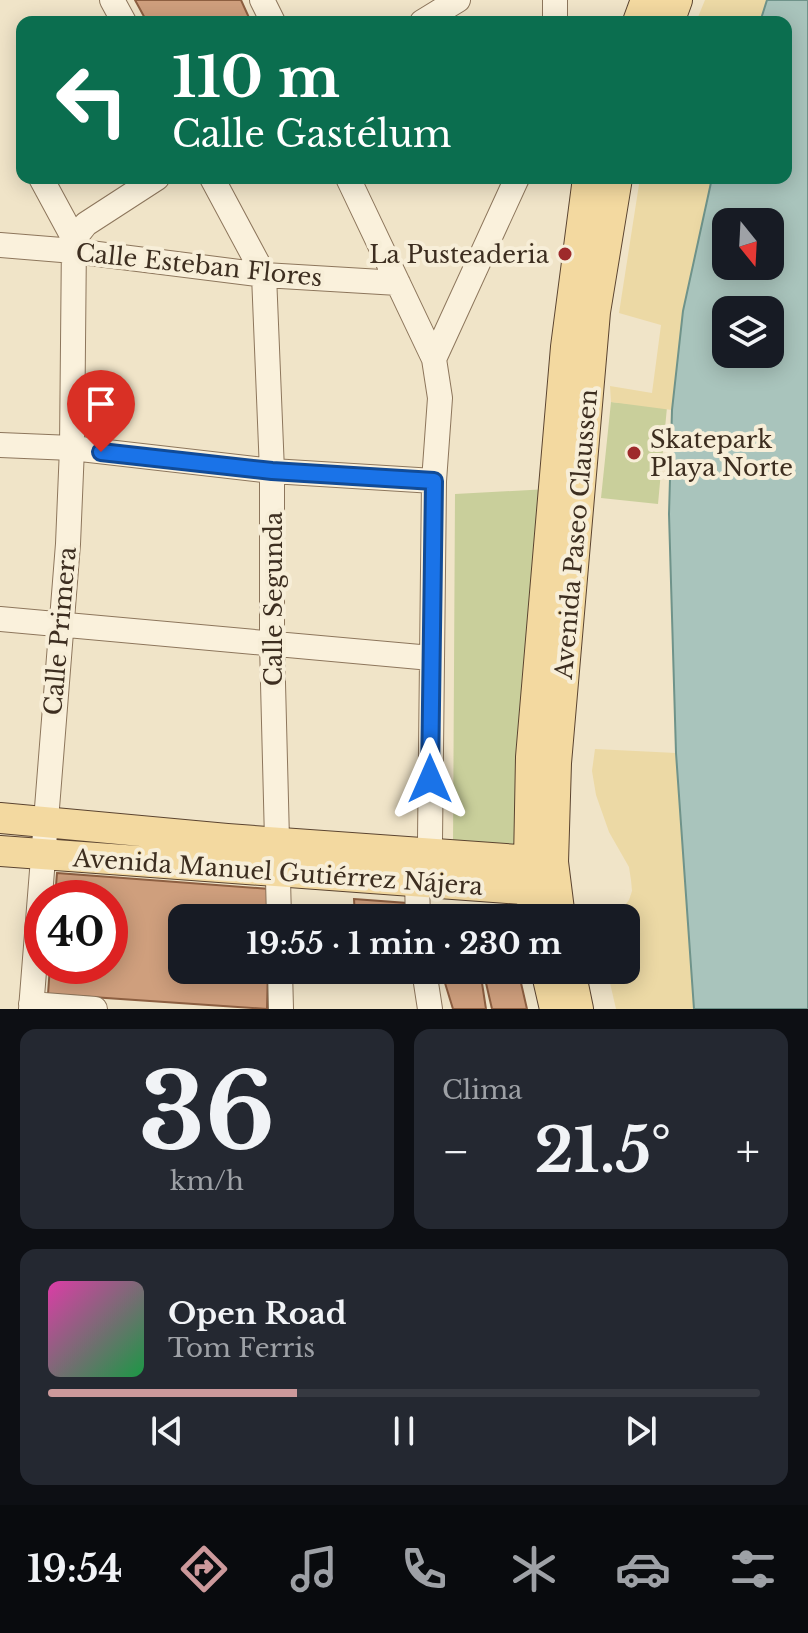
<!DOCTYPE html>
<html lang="es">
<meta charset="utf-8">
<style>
body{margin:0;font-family:"Libre Baskerville",serif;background:#242831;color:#f1f3f6;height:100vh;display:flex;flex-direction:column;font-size:30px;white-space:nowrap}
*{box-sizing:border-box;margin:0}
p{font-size:26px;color:#9ea1a6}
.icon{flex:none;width:44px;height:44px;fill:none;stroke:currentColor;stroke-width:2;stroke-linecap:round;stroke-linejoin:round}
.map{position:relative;height:1009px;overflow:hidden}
.sheet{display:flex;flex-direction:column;gap:20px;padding:20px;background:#0d0f14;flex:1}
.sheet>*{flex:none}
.banner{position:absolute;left:16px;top:16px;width:776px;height:168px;border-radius:16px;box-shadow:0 4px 20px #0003;background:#0b6e4f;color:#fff;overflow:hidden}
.needle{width:52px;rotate:162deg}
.controls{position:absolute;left:712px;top:208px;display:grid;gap:16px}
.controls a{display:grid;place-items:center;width:72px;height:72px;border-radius:16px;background:#171b24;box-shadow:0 4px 20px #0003;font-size:40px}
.speed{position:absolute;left:24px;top:880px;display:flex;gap:16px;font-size:40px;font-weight:700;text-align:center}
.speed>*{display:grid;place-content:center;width:104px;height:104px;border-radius:50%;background:#171b24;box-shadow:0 4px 20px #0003;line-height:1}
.speed .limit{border:12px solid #d22;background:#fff;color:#111}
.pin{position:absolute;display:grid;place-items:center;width:68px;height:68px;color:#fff;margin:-82px -34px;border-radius:50% 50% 50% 0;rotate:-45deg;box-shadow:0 0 8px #0007}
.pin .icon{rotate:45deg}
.me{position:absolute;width:88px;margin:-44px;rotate:0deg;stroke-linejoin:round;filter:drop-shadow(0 0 6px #0008)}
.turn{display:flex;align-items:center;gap:28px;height:168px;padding:0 24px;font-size:36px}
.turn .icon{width:104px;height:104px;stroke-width:2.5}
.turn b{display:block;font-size:56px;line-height:68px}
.big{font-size:60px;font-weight:800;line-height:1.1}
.sheet .widget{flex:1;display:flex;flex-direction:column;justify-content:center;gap:12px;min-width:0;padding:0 28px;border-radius:16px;background:#242831}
.sheet .dial{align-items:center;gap:0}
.dial b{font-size:104px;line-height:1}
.song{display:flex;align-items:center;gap:24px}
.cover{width:96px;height:96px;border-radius:12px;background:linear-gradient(135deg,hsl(320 70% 55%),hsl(140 70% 35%))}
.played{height:8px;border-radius:4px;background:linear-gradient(90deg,#cc999b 35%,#363941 35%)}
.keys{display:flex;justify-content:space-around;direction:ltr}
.heat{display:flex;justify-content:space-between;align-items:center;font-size:44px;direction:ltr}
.sheet .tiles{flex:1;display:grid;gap:20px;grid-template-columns:1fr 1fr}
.widget:last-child{grid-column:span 2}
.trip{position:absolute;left:168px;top:904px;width:472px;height:80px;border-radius:16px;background:#171b24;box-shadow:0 4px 20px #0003;font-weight:800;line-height:80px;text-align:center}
.tabs{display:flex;height:128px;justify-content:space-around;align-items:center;background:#090b0e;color:#9ea1a6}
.tabs .icon{width:56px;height:56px}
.tabs .selected{color:#cc999b}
.tabs b{font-size:36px;color:#f1f3f6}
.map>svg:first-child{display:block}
</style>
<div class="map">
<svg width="808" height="1009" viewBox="0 0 808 1009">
<rect width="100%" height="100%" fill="#f0e4c8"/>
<path fill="#c9cf9b" d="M611 402 667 407 658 504 601 498Z
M548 489 523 851 453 846 455 494Z"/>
<path fill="#ecd9a5" d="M705 0H767L760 22H696Z
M640 178H712L683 311 672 410 611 402 610 386 652 393 661 325 619 313Z
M595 749 676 753 694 1009H616L607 970H626V918H615L629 900 632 891 631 880 629 867 609 832 596 795 592 771Z"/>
<path fill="#a9c4bc" stroke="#6f938a" stroke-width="2" fill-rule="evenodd" d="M767 0H808V1009H694L676 753 669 514 672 410 683 311 712 178H786V22H760ZM726 222H770V266H726ZM726 310H770V354H726Z"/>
<path fill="#cf9f7d" stroke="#8d5f41" stroke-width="2" d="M135 0H241L251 22H147Z
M57 873 270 889 269 918H182V970H268L267 1009 48 994 50 966H110V898H55Z
M354 899 407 903 409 918H355Z
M441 970H480L486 1009H453Z
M483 970H518L527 1009H492Z"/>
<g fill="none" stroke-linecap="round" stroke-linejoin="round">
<defs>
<path id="minor" d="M112 0 124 22
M262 0 273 22
M555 0V22
M422 22 458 0
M41 178 74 239
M212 178 264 275 272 471V644L279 918
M348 178 434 359 440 398 434 481 430 840 417 883 418 918
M0 245 74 251 264 275 398 283
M434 359 517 178
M0 445 72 448 272 471 434 481
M0 619 431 658
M280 970 281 1009
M424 970 430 1009
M31 1004 95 1009
M31 1009 68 544 72 448 74 239 86 224 157 178"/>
<path id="major" d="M638 22 646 0
M669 22 677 0
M0 818 227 839 547 862
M0 851 550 891
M535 918 530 891 529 862 531 757 566 347 588 178
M560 918 553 862 556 763 595 312 617 178
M546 970 555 1009
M570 970 578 1009"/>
</defs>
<use href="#minor" stroke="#8d765c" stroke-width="26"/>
<use href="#major" stroke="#5b4430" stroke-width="32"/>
<use href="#minor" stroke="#faf1dc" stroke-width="24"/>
<use href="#major" stroke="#f3d9a0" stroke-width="30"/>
</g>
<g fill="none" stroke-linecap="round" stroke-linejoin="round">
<defs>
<path id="route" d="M101 452 272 471 434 481 430 779"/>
</defs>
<use href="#route" stroke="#114b97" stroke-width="20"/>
<use href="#route" stroke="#1a73e8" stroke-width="14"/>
</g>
<g fill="#9e2a2b" stroke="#f7eed8" stroke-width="3">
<circle cx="565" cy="254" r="8"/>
<circle cx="634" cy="453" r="8"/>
</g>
<g text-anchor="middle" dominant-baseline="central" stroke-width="8" stroke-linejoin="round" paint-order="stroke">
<g font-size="24" fill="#3d2e20" stroke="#f7eed8" text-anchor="end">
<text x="549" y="254">La Pusteaderia</text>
<text x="650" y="439" text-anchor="start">Skatepark<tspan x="650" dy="28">Playa Norte</tspan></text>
</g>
<g font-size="24" fill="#3d2e20" stroke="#f7eed8">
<text transform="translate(199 265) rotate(6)">Calle Esteban Flores</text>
<text transform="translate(576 534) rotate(-85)">Avenida Paseo Claussen</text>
<text transform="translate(273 599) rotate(-90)">Calle Segunda</text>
<text transform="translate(60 631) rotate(-85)">Calle Primera</text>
<text transform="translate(278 872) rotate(4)">Avenida Manuel Gutiérrez Nájera</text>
</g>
</g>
</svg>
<div class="controls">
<a><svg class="needle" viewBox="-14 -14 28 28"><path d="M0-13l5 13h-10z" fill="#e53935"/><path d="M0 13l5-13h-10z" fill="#9ea1a6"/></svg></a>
<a><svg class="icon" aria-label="layers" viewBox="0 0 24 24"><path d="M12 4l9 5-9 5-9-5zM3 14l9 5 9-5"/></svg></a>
</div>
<div class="speed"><div class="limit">40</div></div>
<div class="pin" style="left:101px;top:452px;background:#d93025"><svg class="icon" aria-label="arrive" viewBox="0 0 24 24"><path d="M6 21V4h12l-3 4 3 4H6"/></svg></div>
<svg class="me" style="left:430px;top:779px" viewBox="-20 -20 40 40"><path d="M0-17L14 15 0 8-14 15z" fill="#1a73e8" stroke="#fff" stroke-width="4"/></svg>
<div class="trip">19:55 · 1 min · 230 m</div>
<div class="banner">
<div class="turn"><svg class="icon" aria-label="left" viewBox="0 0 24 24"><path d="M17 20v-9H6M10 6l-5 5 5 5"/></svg><div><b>110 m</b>Calle Gastélum</div></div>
</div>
</div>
<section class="sheet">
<div class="tiles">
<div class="widget dial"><b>36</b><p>km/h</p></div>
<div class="widget"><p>Clima</p>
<div class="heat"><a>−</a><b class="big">21.5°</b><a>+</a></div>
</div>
<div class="widget">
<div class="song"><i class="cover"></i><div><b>Open Road</b><p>Tom Ferris</p></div></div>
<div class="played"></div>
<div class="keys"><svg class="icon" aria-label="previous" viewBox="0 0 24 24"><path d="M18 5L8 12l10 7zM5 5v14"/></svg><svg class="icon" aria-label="pause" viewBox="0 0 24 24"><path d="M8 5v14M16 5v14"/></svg><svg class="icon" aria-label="next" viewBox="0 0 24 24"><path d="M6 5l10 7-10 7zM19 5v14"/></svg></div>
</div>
</div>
</section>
<nav class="tabs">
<b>19:54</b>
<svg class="icon selected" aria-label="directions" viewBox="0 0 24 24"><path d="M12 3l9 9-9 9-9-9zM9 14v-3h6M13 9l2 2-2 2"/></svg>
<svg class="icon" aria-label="music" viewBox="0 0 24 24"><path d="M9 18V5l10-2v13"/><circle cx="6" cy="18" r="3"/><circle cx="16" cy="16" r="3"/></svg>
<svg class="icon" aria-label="phone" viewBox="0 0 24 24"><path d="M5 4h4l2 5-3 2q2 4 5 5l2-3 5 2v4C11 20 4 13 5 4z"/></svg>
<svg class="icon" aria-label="climate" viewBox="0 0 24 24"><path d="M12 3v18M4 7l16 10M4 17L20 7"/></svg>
<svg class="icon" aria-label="car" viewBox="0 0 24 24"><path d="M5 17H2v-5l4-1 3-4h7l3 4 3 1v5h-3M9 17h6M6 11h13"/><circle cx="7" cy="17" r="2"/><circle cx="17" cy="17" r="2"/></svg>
<svg class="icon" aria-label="filters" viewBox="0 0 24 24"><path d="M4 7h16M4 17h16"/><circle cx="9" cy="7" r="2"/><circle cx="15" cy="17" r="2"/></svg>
</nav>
